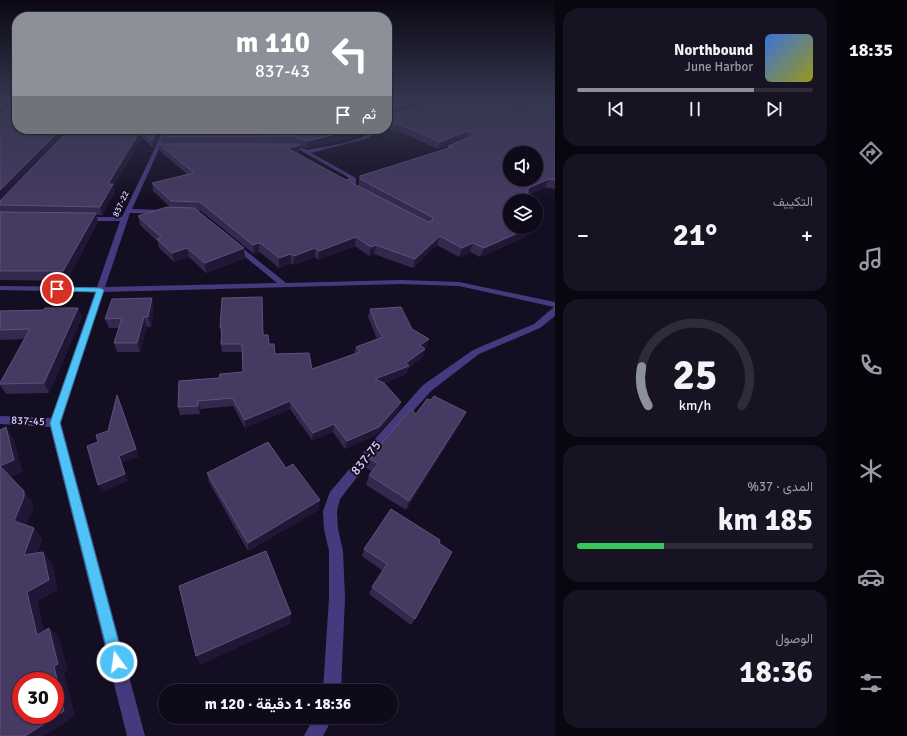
<!DOCTYPE html>
<html lang="ar">
<meta charset="utf-8">
<style>
body{margin:0;font-family:Signika,Vazirmatn,sans-serif;background:#181323;color:#f1f3f6;direction:rtl;height:100vh;display:flex;flex-direction:column;font-size:15px;white-space:nowrap}
*{box-sizing:border-box;margin:0}
p{font-size:13px;color:#9b9aa2}
.icon{flex:none;width:22px;height:22px;fill:none;stroke:currentColor;stroke-width:2;stroke-linecap:round;stroke-linejoin:round}
.map{position:relative;flex:1;overflow:hidden;direction:ltr}
.side{display:flex;flex-direction:column;gap:8px;padding:8px;background:#08060e;width:280px}
.side>*{flex:none}
.banner{position:absolute;left:12px;top:12px;width:380px;height:122px;border-radius:16px;box-shadow:0 1px 3px #0004,0 0 0 1px #2f2b39;direction:rtl;background:#8c9099;color:#fff;overflow:hidden}
.tools{position:absolute;left:503px;top:146px;display:grid;gap:8px}
.tools a{display:grid;place-items:center;width:40px;height:40px;border-radius:50%;background:#0f0a1a;box-shadow:0 1px 3px #0004,0 0 0 1px #2f2b39;font-size:20px}
.speed{position:absolute;left:12px;top:672px;display:flex;gap:8px;font-size:20px;font-weight:700;text-align:center}
.speed>*{display:grid;place-content:center;width:52px;height:52px;border-radius:50%;background:#0f0a1a;box-shadow:0 1px 3px #0004,0 0 0 1px #2f2b39;line-height:1}
.speed .limit{border:6px solid #d22;background:#fff;color:#111}
.pin{position:absolute;display:grid;place-items:center;width:34px;height:34px;color:#fff;margin:-17px;border:2px solid #fff;border-radius:50%;box-shadow:0 1px 4px #0007}
.me{position:absolute;width:44px;margin:-22px;rotate:346deg;stroke-linejoin:round;filter:drop-shadow(0 0 3px #0008)}
.turn{display:flex;align-items:center;gap:14px;height:84px;padding:0 16px;font-size:18px}
.turn .icon{width:52px;height:52px;stroke-width:2.5}
.turn b{display:block;font-size:28px;line-height:34px}
.then{display:flex;align-items:center;height:38px;padding:0 16px;background:#0003;gap:8px;font-size:15px}
.big{font-size:30px;font-weight:700;line-height:1.1}
.side .card{flex:1;display:flex;flex-direction:column;justify-content:center;gap:6px;min-width:0;padding:0 14px;border-radius:16px;background:#181323}
.side .dial{align-items:center;gap:0}
.dial svg{height:104px;overflow:visible;fill:none;stroke:#2f2b39;stroke-width:7;stroke-linecap:round;text-anchor:middle}
.dial text{fill:#f1f3f6;stroke:none}
.song{display:flex;align-items:center;gap:12px}
.cover{width:48px;height:48px;border-radius:6px;background:linear-gradient(135deg,hsl(220 70% 55%),hsl(60 70% 35%))}
.played{height:4px;border-radius:2px;background:linear-gradient(90deg,#8c9099 75%,#2f2b39 75%)}
.keys{display:flex;justify-content:space-around;direction:ltr}
.heat{display:flex;justify-content:space-between;align-items:center;font-size:22px;direction:ltr}
.charge{height:6px;border-radius:3px;background:linear-gradient(90deg,#34c759 37%,#2f2b39 0)}
.trip{position:absolute;left:158px;top:684px;width:240px;height:40px;border-radius:20px;background:#0f0a1a;box-shadow:0 1px 3px #0004,0 0 0 1px #2f2b39;font-weight:700;line-height:40px;text-align:center;direction:rtl}
main{display:flex;flex:1;min-height:0}
.menu{display:flex;flex-direction:column;width:72px;justify-content:space-around;align-items:center;background:#06040a;color:#9b9aa2}
.menu .icon{width:28px;height:28px}
.menu .selected{color:#8c9099}
.menu b{font-size:18px;color:#f1f3f6}
.map>svg:first-child{display:block}
</style>
<main>
<nav class="menu">
<b>18:35</b>
<svg class="icon selected" aria-label="directions" viewBox="0 0 24 24"><path d="M12 3l9 9-9 9-9-9zM9 14v-3h6M13 9l2 2-2 2"/></svg>
<svg class="icon" aria-label="music" viewBox="0 0 24 24"><path d="M9 18V5l10-2v13"/><circle cx="6" cy="18" r="3"/><circle cx="16" cy="16" r="3"/></svg>
<svg class="icon" aria-label="phone" viewBox="0 0 24 24"><path d="M5 4h4l2 5-3 2q2 4 5 5l2-3 5 2v4C11 20 4 13 5 4z"/></svg>
<svg class="icon" aria-label="climate" viewBox="0 0 24 24"><path d="M12 3v18M4 7l16 10M4 17L20 7"/></svg>
<svg class="icon" aria-label="car" viewBox="0 0 24 24"><path d="M5 17H2v-5l4-1 3-4h7l3 4 3 1v5h-3M9 17h6M6 11h13"/><circle cx="7" cy="17" r="2"/><circle cx="17" cy="17" r="2"/></svg>
<svg class="icon" aria-label="filters" viewBox="0 0 24 24"><path d="M4 7h16M4 17h16"/><circle cx="9" cy="7" r="2"/><circle cx="15" cy="17" r="2"/></svg>
</nav>
<section class="side">
<div class="card">
<div class="song"><i class="cover"></i><div><b>Northbound</b><p>June Harbor</p></div></div>
<div class="played"></div>
<div class="keys"><svg class="icon" aria-label="previous" viewBox="0 0 24 24"><path d="M18 5L8 12l10 7zM5 5v14"/></svg><svg class="icon" aria-label="pause" viewBox="0 0 24 24"><path d="M8 5v14M16 5v14"/></svg><svg class="icon" aria-label="next" viewBox="0 0 24 24"><path d="M6 5l10 7-10 7zM19 5v14"/></svg></div>
</div>
<div class="card"><p>التكييف</p>
<div class="heat"><a>−</a><b class="big">21°</b><a>+</a></div>
</div>
<div class="card dial"><svg viewBox="0 0 100 80">
<path d="M14 69A42 42 0 1 1 86 69"/>
<path d="M14 69A42 42 0 0 1 9 39" stroke="#8c9099"/>
<text x="50" y="56" font-size="32" font-weight="700">25</text>
<text x="50" y="72" font-size="11">km/h</text>
</svg></div>
<div class="card"><p>المدى · 37%</p><b class="big">185 km</b><div class="charge"></div></div>
<div class="card"><p>الوصول</p><b class="big">18:36</b></div>
</section>
<div class="map">
<svg width="555" height="736" viewBox="0 0 555 736">
<rect width="100%" height="100%" fill="#140e22"/>
<g fill="none" stroke-linecap="round" stroke-linejoin="round">
<path fill="#463a7f" fill-rule="evenodd" d="M164 129H168L132 209 164 210 167 212 164 214 130 213 105 287 277 283 232 246 231 244 235 242 286 283 401 280 459 282 555 302V316L540 328 479 354 431 391 375 454 340 499 337 511 338 529 343 551 345 598 341 691H323L329 598V551L324 529 323 511 330 492 367 448 423 385 473 350 534 324 554 307 459 286 401 284 103 292 61 423 145 736H127L50 427 0 424V416L51 418 95 292 0 290V286L97 287 120 221H84L81 219 84 217H122Z
M375 129H380L375 134 368 138 311 153 356 178V186L362 192 359 194 351 188V180L346 176 300 150 284 147C290 144 301 147 307 150 327 146 360 143 375 129Z
M314 717H333L323 736H304Z"/>
</g>
<path fill="#35284f" d="M0 99H17L70 129H163L153 148 142 138 113 187 115 192 102 215H96L98 222 67 281 0 280Z
M387 99H555V189L545 187 528 195 525 237 480 257 470 252 459 257 437 245 413 268 374 254 369 256 355 246 318 260 315 257 293 265 291 263 279 268 262 254 259 252 254 254 201 211H198L245 258 206 273 189 257 174 262 159 248 158 242 140 225 138 216 170 207 153 191 152 183 187 174 160 151 159 144H162L161 137 165 129H373L363 135 307 148 300 146V152L296 153 358 186 360 176 447 149 448 146 465 139 438 149 398 131 395 132 388 129 380 131V129H387Z
M222 298 263 335 275 354 312 369 354 354 356 347 377 339 368 317 370 309 412 329 429 339 426 347 424 348 425 349 423 357 408 368 406 374 384 383 399 410 377 435 345 449 333 432 312 440 290 409 245 428 233 406 200 409V414L180 415 178 407 219 378 243 372 242 352H222L221 344 222 336H221L220 328Z
M154 307 151 327H147L140 352H117L114 343 119 328H109L105 319Z
M78 308 82 317 49 393 6 394 0 385V383L24 339 0 340V311L44 310Z
M466 412 461 422 406 510 366 485 369 475 372 471 366 468 369 458 416 414Z
M286 468 319 510 248 551 209 482 207 473Z
M439 543 415 619 411 625 369 594 372 587 383 571 362 556 364 549Z"/>
<path fill="#201635" d="M12 99H14L16 105 0 116V108Z
M426 99H446L387 118V111Z
M389 122 388 129 380 131V129H387V123Z
M399 124 398 131 395 132 396 125Z
M61 129H70L0 202V190Z
M158 129H163L153 148 152 140Z
M358 129H373L363 135 307 148V141Z
M140 131 142 138 113 187 115 192 102 215 100 207 108 184Z
M467 131 465 139 438 149 440 142Z
M300 145V152L287 155V148Z
M549 179 545 187 524 196 528 188Z
M96 213 98 222 67 281 63 271Z
M529 228 525 237 480 257 484 248Z
M440 236 437 245 413 268 415 259Z
M356 237 355 246 318 260 319 251Z
M259 243V252L254 254 253 245Z
M473 243 470 252 459 257 462 248Z
M376 245 374 254 369 256 371 247Z
M187 248 189 257 174 262 172 253Z
M244 248 245 258 206 273 205 263Z
M315 248V257L293 265 294 256Z
M291 254V263L279 268V258Z
M152 298 154 307 151 327 148 317Z
M78 308 82 317 49 393 44 383Z
M144 317 147 327 140 352 137 343Z
M429 339 426 347 417 353 420 345Z
M425 349 423 357 408 368 406 374 373 387 375 379 406 363Z
M117 395 139 457 122 463 128 481 102 492 98 485Z
M198 401 200 409V414L198 406Z
M290 401V409L245 428V420Z
M401 402 399 410 377 435 345 449 347 441Z
M466 412 461 422 406 510 409 501Z
M334 424 333 432 312 440 313 433Z
M6 427 14 440 23 472 9 478 0 466Z
M24 491 33 503V509L24 532 14 521Z
M320 500 319 510 248 551V543Z
M34 528 43 539 33 565 24 555Z
M43 552 52 562 58 590 38 601 47 644 37 635 27 592Z
M291 614 290 624 200 665 196 656Z
M49 628 59 636 68 671 64 673 75 716 44 736H25Z"/>
<path fill="#463a62" stroke="#5e517a" fill-rule="evenodd" d="M0 99H12L0 108Z
M16 99H17V129H61L0 190V114L15 104Z
M387 99H426L387 111Z
M444 99H486L525 112 531 110 530 108 503 99H555V180L549 179 528 188V201H510V227H529V228L484 248 473 243 462 248 440 236 415 259 376 245 371 247 356 237 319 251 315 248 294 256 291 254 279 258 262 244 259 243 253 245 200 202 171 201 152 183 194 173 159 144H299L300 145 287 148 346 180 350 179 352 183 428 222 433 220 432 217 360 179V176L452 147 448 146 473 136V132L467 131 440 142 399 124 396 125 389 122 387 123V114L388 116ZM510 153H536V179H510Z
M70 129H158L152 140 140 131 108 184H113L100 207 0 205V201Z
M165 129H358L307 141 294 136 161 137Z
M167 207 194 208 244 248 205 263 187 248 172 253 157 239 161 237 138 216Z
M0 212 96 213 63 271H0Z
M262 297 263 335H268L269 344H274L275 354 309 353 312 369 360 352 356 347 383 337 378 330 370 309 401 307 412 329 429 339 420 345 425 349 406 363 409 366 375 379 384 383 401 402 379 427 347 441 334 424 313 433 290 401 245 420 232 398 198 401V406L178 407 179 381 219 378 220 374 243 372 242 344H221L222 328H220L222 298Z
M152 298 148 317H144L137 343H114L122 318 105 319 112 299Z
M45 308H78L44 383 0 384V383L30 329 0 330V311L44 310Z
M117 395 136 449 119 456 125 474 98 485 87 446 98 442 96 435 108 431Z
M434 396 466 412 409 501 369 475 378 464 369 458 411 409 416 414 427 399 431 400Z
M6 427 14 460 0 466 24 491V497L14 521 34 528 24 555 43 552 49 580 27 592 37 635 49 628 58 664 54 666 64 711 25 736H0V430ZM21 681H55V715H21Z
M268 442 286 468 293 464 320 500 248 543 207 473Z
M391 509 440 540 439 543 452 552 415 619 372 587 387 564 364 549Z
M266 551 291 614 196 656 179 586Z"/>
<linearGradient id="sky" x2="0" y2="1"><stop stop-color="#0b0813"/><stop offset="0.49" stop-color="#34364f"/><stop offset="1" stop-color="#34364f" stop-opacity="0"/></linearGradient>
<rect width="555" height="202" fill="url(#sky)"/>
<path fill="#4fc3f7" stroke="#337fa1" d="M55 287 100 288 104 290 60 423 124 662 122 667 117 669 112 667 110 662 50 423 96 292 57 291 53 289Z"/>
<g text-anchor="middle" dominant-baseline="central" stroke-width="4" stroke-linejoin="round" paint-order="stroke">
<g font-size="9" fill="#dbd0fe" stroke="#140e22">
<text transform="translate(121 204) rotate(-66)">837-22</text>
</g>
<g font-size="11" fill="#dbd0fe" stroke="#140e22">
<text transform="translate(28 421) rotate(3)">837-45</text>
</g>
<g font-size="13" fill="#dbd0fe" stroke="#140e22">
<text transform="translate(366 458) rotate(-51)">837-75</text>
</g>
</g>
</svg>
<div class="tools">
<a><svg class="icon" aria-label="sound" viewBox="0 0 24 24"><path d="M4 9h4l5-4v14l-5-4H4zM17 9q2 3 0 6"/></svg></a>
<a><svg class="icon" aria-label="layers" viewBox="0 0 24 24"><path d="M12 4l9 5-9 5-9-5zM3 14l9 5 9-5"/></svg></a>
</div>
<div class="speed"><div class="limit">30</div></div>
<div class="pin" style="left:57px;top:289px;background:#d93025"><svg class="icon" aria-label="arrive" viewBox="0 0 24 24"><path d="M6 21V4h12l-3 4 3 4H6"/></svg></div>
<svg class="me" style="left:117px;top:662px" viewBox="-20 -20 40 40"><circle r="17" fill="#4fc3f7" stroke="#fff" stroke-width="3"/><path d="M0-11L8 9 0 5-8 9z" fill="#fff"/></svg>
<div class="trip">18:36 · 1 دقيقة · 120 m</div>
<div class="banner">
<div class="turn"><svg class="icon" aria-label="left" viewBox="0 0 24 24"><path d="M17 20v-9H6M10 6l-5 5 5 5"/></svg><div><b>110 m</b>837-43</div></div>
<div class="then">ثم<svg class="icon" aria-label="arrive" viewBox="0 0 24 24"><path d="M6 21V4h12l-3 4 3 4H6"/></svg></div>
</div>
</div>
</main>
